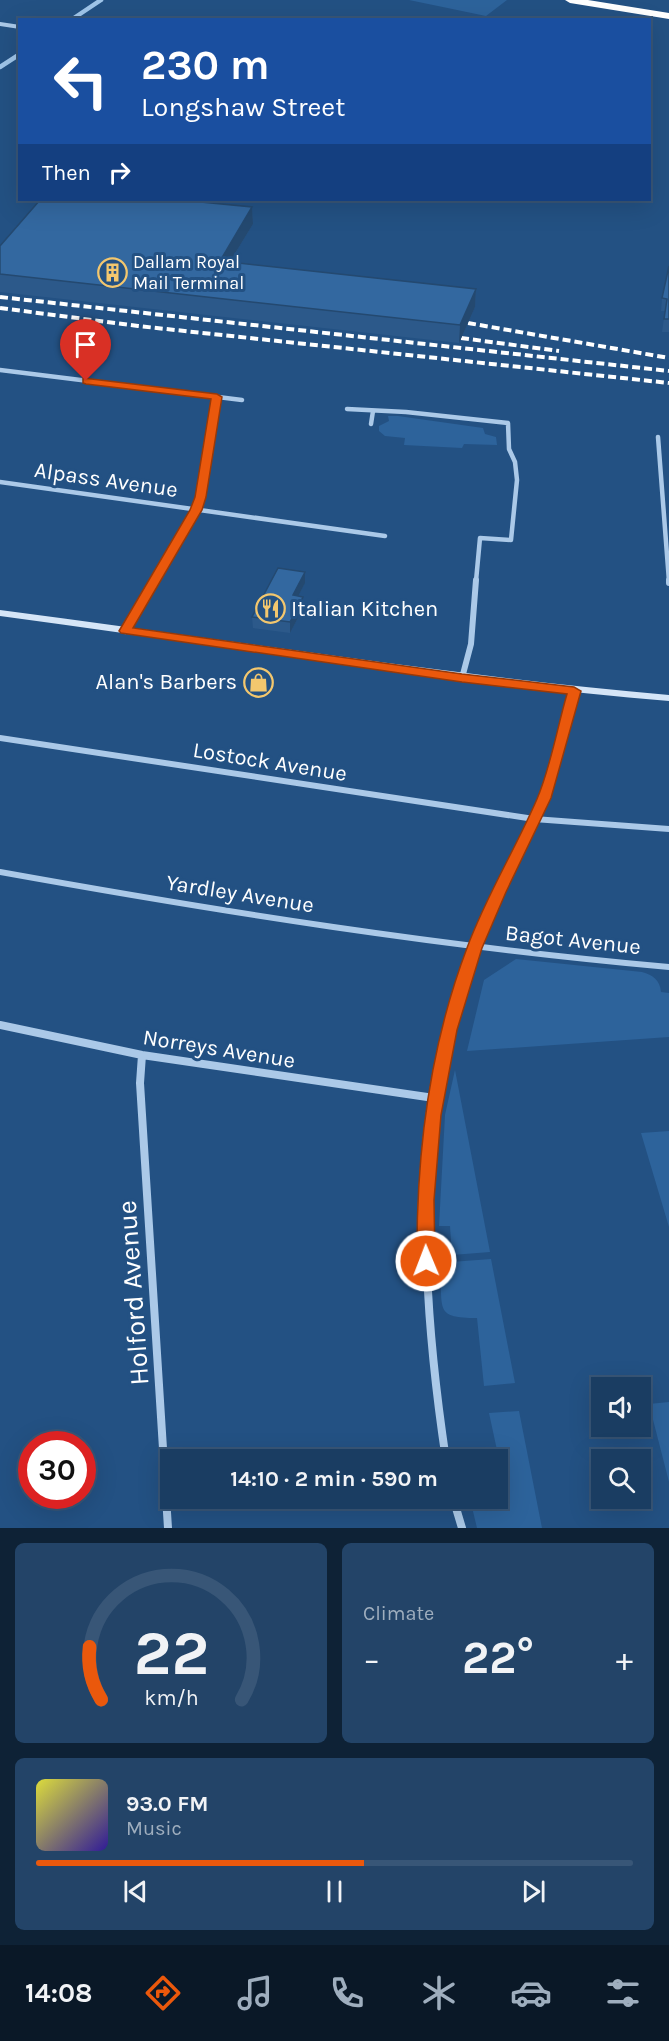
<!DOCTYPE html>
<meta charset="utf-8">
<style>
body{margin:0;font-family:Karla,sans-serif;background:#234468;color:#f1f3f6;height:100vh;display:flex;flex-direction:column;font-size:22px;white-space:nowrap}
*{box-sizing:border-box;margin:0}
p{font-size:20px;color:#9faebe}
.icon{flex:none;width:33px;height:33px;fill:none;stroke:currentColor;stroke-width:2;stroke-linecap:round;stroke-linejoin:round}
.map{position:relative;height:1528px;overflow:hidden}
.drawer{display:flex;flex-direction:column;gap:15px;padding:15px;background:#0e2236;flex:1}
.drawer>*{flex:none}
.top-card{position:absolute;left:18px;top:18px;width:633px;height:183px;border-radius:0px;box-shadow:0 6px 24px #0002,0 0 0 2px #385677;background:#1a4fa0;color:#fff;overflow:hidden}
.tools{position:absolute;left:591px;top:1377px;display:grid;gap:12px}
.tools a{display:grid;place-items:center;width:60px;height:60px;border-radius:0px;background:#1a3d62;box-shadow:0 6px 24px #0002,0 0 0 2px #385677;font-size:30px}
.speed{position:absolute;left:18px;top:1431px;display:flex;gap:12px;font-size:30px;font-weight:700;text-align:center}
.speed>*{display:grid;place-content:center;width:78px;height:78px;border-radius:50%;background:#1a3d62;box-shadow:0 6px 24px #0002,0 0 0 2px #385677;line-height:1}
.speed .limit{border:9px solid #d22;background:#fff;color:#111}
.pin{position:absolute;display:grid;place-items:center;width:51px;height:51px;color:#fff;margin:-62px -26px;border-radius:50% 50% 50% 0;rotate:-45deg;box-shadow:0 0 6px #0007}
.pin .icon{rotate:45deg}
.me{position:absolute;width:66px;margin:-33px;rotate:359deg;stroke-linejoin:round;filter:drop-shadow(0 0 4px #0008)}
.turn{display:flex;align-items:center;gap:21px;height:126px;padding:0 24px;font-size:27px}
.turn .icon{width:78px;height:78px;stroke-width:2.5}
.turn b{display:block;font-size:42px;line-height:51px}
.then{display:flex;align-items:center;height:57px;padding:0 24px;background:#0003;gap:12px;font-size:22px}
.big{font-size:45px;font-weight:700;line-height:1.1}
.drawer .widget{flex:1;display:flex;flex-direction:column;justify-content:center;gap:9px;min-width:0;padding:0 21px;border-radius:9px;background:#234468}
.drawer .dial{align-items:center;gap:0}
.dial svg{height:156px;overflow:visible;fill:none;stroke:#385677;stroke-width:7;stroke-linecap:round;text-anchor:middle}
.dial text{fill:#f1f3f6;stroke:none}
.song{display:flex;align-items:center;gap:18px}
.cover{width:72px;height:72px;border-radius:9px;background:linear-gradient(135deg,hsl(60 70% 55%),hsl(250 70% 35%))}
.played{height:6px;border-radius:3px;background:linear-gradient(90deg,#ea580c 55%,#385677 55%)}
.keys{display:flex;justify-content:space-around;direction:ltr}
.heat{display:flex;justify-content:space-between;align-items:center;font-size:33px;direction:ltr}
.drawer .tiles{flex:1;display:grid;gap:15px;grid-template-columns:1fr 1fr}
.widget:last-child{grid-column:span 2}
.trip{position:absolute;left:160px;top:1449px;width:348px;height:60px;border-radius:0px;background:#1a3d62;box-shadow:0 6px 24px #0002,0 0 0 2px #385677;font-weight:700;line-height:60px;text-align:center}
.tab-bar{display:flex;height:96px;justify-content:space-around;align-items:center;background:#0a1827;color:#9faebe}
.tab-bar .icon{width:42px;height:42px}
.tab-bar .active{color:#ea580c}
.tab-bar b{font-size:27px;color:#f1f3f6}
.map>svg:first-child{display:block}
</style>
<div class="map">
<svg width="669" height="1528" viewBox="0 0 669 1528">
<rect width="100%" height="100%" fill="#235183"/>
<path fill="#2d639b" d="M409 0H507L486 16Z
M388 416H398L483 428 485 434 496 437 497 445 464 444 462 448 404 445 405 438 385 436 379 431V426L389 421Z
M516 959 642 972C653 975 660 980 661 992L669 993V1037L467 1051 484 980Z
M455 1070 490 1252 452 1255 450 1226H439L445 1115Z
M669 1131V1227L641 1133Z
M491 1259 515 1383 484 1386 477 1318C435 1318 443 1310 440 1272H453L451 1262Z
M669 1402V1482L649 1404Z
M519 1411 542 1528H477L470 1499 498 1498 500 1464 489 1413Z"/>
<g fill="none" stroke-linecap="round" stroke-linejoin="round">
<path stroke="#9fc5e9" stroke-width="4.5" d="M71 20 101 0
M0 67 20 54"/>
<path stroke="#abc9e8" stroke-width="4" d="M0 24 20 27"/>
<path stroke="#abc9e8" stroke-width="4.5" d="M0 370 242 400
M347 409 406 412 508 423 509 449 515 462 517 480 511 540 480 538 476 581
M371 424 373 411
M658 437 669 581
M0 482 385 536
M154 581 196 510 217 397"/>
<path stroke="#abc9e8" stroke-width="6" d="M669 580V583
M125 631 155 580
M462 678 471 644 476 580
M0 738 534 819 669 829
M0 872C222 912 444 947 669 967
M459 997 482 929 548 787 574 691"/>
<path stroke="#abc9e8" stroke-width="8" d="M0 1025 142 1055 434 1098
M142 1055 140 1083 168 1528
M446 1460C423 1306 412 1146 459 996
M453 1498 462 1528"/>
<path fill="#d5e5f7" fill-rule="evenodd" d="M0 610C223 639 445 675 669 695V701C445 682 223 646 0 616Z"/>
<path fill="#fff" fill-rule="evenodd" d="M565 0H588L669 13V19L570 3Z"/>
<path stroke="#fff" stroke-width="4" stroke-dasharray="8 4" stroke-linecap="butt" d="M0 297 669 371
M0 308 138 326 669 383
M468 323 669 358
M461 338 559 351"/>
</g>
<path fill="#2c598a" d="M252 207 253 224 230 262 476 289 475 307 459 343 0 292V246Z
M669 266V332H662L665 311H661L662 298Z
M305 583 298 596 303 597V608L290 633 253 628 252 617Z"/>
<path fill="#244970" d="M252 207 253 224 220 278V261Z
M476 289 475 307 459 343 460 325Z
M305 572V583L293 606V595Z
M303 597V608L290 633V622Z"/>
<path fill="#3368a0" stroke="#244970" stroke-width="1.5" d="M40 200H180L252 207 220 261 476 289 460 325 0 274V246Z
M669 266V319H664L667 299 662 298Z
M278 568 305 572 293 595 303 597 290 622 252 617Z"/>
<path fill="#ea580c" stroke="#983908" stroke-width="1.5" d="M83 378 217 394 222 397 206 497 202 510 133 628 462 674 574 687 581 691 551 798 506 892 482 948 457 1030 441 1115 434 1200 435 1261 432 1266 426 1268 420 1266 417 1261C416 1155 429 1048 467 948 486 896 515 850 537 799 551 766 557 728 567 694L462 682 121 633 119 631 190 510 195 497 211 399 86 384 83 383Z"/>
<defs>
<symbol id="building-ring" viewBox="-11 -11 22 22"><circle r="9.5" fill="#235183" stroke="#f3c76e" stroke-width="1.5"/><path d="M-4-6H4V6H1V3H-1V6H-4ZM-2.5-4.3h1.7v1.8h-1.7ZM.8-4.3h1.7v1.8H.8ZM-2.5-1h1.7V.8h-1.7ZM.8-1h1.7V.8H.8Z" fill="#f3c76e"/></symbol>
<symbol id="restaurant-ring" viewBox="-11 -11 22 22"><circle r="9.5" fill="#235183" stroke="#f3c76e" stroke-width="1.5"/><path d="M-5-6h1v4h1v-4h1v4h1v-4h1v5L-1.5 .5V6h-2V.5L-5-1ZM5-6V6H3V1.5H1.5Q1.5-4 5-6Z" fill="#f3c76e"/></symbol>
<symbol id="shop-ring" viewBox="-11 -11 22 22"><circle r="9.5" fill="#235183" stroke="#f3c76e" stroke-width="1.5"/><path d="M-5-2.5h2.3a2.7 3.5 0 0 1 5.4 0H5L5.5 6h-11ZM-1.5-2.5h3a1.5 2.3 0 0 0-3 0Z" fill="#f3c76e"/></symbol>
</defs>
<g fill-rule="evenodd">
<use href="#building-ring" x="96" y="256" width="33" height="33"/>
<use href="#restaurant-ring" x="254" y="592" width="33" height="33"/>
<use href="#shop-ring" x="242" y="666" width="33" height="33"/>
</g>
<g text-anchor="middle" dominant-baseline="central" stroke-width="6" stroke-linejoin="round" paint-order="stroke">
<g font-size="18" fill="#fff" stroke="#235183" text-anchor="start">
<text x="133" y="262">Dallam Royal<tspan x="133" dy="21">Mail Terminal</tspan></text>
</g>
<g font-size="22" fill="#fff" stroke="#235183">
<text transform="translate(106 480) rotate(8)">Alpass Avenue</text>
<text transform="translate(270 762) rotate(9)">Lostock Avenue</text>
<text transform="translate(240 894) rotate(9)">Yardley Avenue</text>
<text transform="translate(573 940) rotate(6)">Bagot Avenue</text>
<text transform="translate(219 1049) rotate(9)">Norreys Avenue</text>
</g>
<g font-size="22" fill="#fff" stroke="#235183" text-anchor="start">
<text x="291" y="609">Italian Kitchen</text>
<text x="237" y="682" text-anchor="end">Alan's Barbers</text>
</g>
<g font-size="27" fill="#fff" stroke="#235183">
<text transform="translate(133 1293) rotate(-94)">Holford Avenue</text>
</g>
</g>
</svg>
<div class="tools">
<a><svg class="icon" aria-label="sound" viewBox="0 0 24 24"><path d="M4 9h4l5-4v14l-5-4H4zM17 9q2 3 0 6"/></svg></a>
<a><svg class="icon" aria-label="search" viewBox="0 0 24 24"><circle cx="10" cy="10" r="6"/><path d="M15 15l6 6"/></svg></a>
</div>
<div class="speed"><div class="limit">30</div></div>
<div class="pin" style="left:86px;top:381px;background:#d93025"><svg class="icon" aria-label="arrive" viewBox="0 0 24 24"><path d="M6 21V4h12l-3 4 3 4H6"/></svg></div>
<svg class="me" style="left:426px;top:1261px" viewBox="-20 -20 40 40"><circle r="17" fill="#ea580c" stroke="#fff" stroke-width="3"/><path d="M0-11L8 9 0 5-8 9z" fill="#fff"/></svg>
<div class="trip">14:10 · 2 min · 590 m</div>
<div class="top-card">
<div class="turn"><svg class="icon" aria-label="left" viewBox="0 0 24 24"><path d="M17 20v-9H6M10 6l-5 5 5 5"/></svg><div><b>230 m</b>Longshaw Street</div></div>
<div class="then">Then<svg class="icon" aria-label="right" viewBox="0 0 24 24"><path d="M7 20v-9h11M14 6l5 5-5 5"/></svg></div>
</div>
</div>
<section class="drawer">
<div class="tiles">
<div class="widget dial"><svg viewBox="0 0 100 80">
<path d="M14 69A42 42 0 1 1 86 69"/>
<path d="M14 69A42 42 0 0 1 8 42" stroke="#ea580c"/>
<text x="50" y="56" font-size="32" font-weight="700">22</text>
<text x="50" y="72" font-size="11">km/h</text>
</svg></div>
<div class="widget"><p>Climate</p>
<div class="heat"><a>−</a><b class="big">22°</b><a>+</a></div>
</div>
<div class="widget">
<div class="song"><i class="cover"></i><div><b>93.0 FM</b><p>Music</p></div></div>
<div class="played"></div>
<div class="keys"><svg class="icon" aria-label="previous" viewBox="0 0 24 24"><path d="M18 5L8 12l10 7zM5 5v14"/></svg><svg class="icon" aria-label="pause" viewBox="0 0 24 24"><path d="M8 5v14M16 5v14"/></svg><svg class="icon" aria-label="next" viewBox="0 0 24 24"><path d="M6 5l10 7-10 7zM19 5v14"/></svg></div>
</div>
</div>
</section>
<nav class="tab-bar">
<b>14:08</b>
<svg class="icon active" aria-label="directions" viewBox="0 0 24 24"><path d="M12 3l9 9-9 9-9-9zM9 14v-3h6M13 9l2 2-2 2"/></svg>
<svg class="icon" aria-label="music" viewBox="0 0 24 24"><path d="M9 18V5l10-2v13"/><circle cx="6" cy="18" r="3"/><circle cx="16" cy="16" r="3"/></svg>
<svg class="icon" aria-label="phone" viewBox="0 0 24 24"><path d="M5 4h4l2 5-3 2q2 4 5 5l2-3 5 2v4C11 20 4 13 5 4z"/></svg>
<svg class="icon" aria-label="climate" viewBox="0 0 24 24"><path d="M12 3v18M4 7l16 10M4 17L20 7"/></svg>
<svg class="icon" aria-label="car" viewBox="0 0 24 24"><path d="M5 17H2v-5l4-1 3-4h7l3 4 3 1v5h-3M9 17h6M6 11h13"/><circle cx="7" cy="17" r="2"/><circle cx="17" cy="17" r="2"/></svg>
<svg class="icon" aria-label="filters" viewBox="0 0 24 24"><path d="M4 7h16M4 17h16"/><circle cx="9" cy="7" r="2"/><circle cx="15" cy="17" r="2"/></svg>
</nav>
